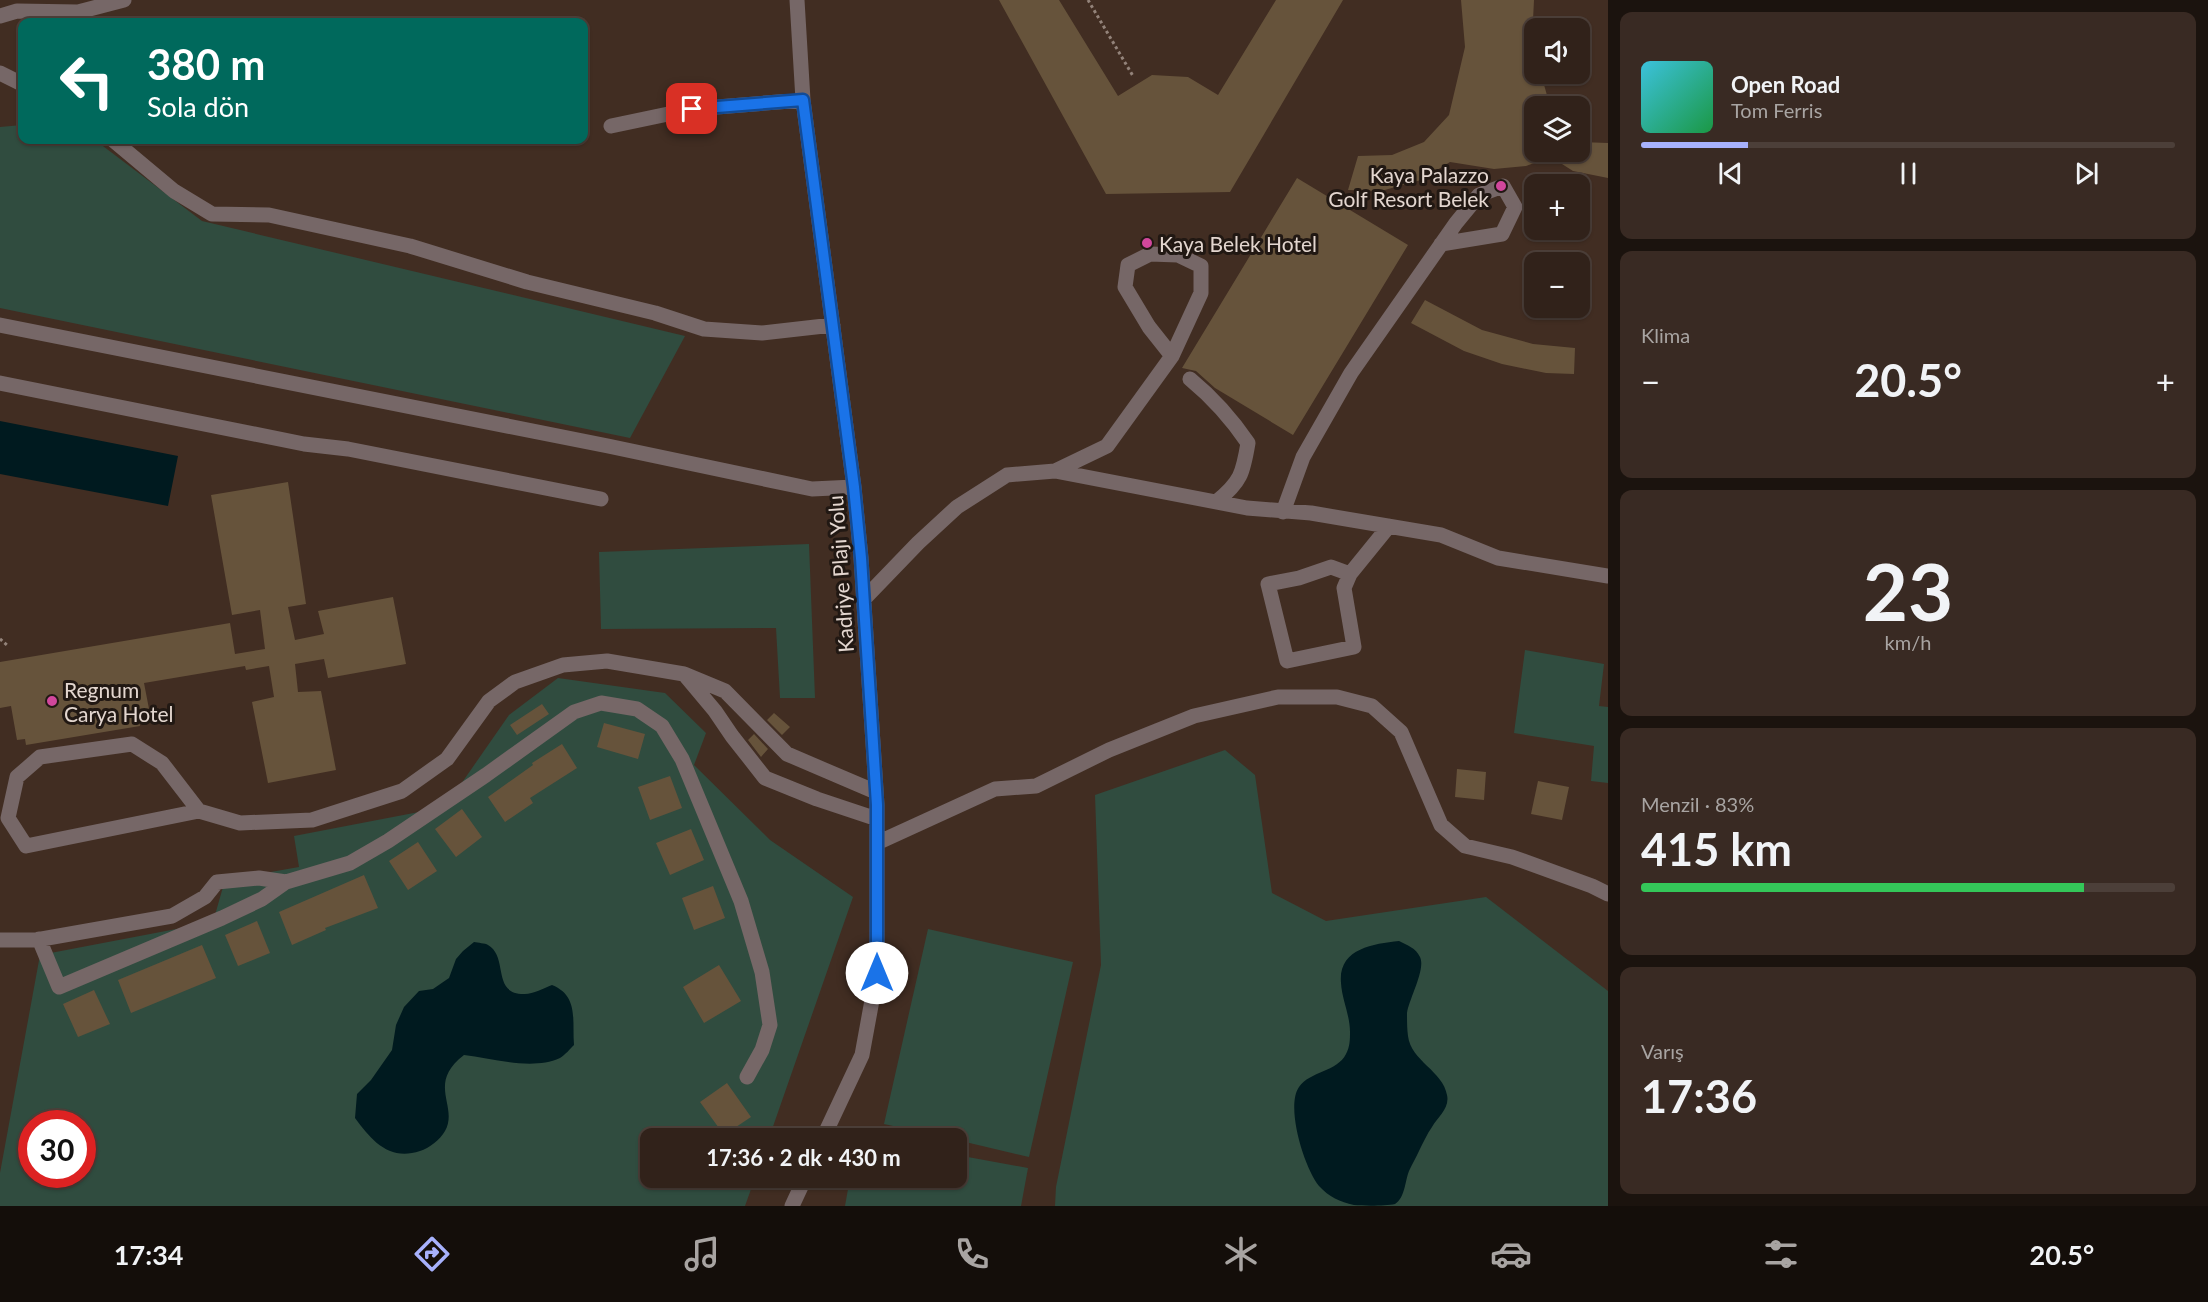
<!DOCTYPE html>
<html lang="tr">
<meta charset="utf-8">
<style>
body{margin:0;font-family:Lato,sans-serif;background:#392a23;color:#f1f3f6;height:100vh;display:flex;flex-direction:column;font-size:22px;white-space:nowrap}
*{box-sizing:border-box;margin:0}
p{font-size:20px;color:#a8a4a2}
.icon{flex:none;width:33px;height:33px;fill:none;stroke:currentColor;stroke-width:2;stroke-linecap:round;stroke-linejoin:round}
.map{position:relative;flex:1;overflow:hidden}
.drawer{display:flex;flex-direction:column;gap:12px;padding:12px;background:#1b130e;width:600px}
.drawer>*{flex:none}
.hud{position:absolute;left:18px;top:18px;width:570px;height:126px;border-radius:12px;box-shadow:0 2px 4px #0004,0 0 0 2px #4c3f39;background:#00695c;color:#fff;overflow:hidden}
.buttons{position:absolute;left:1524px;top:18px;display:grid;gap:12px}
.buttons a{display:grid;place-items:center;width:66px;height:66px;border-radius:12px;background:#31221a;box-shadow:0 2px 4px #0004,0 0 0 2px #4c3f39;font-size:30px}
.speed{position:absolute;left:18px;top:1110px;display:flex;gap:12px;font-size:30px;font-weight:700;text-align:center}
.speed>*{display:grid;place-content:center;width:78px;height:78px;border-radius:50%;background:#31221a;box-shadow:0 2px 4px #0004,0 0 0 2px #4c3f39;line-height:1}
.speed .limit{border:9px solid #d22;background:#fff;color:#111}
.pin{position:absolute;display:grid;place-items:center;width:51px;height:51px;color:#fff;margin:-26px;border-radius:12px;box-shadow:0 3px 9px #0006}
.me{position:absolute;width:66px;margin:-33px;rotate:0deg;stroke-linejoin:round;filter:drop-shadow(0 0 4px #0008)}
.turn{display:flex;align-items:center;gap:21px;height:126px;padding:0 30px;font-size:27px}
.turn .icon{width:78px;height:78px;stroke-width:2.5}
.turn b{display:block;font-size:42px;line-height:51px}
.big{font-size:45px;font-weight:700;line-height:1.1}
.drawer .widget{flex:1;display:flex;flex-direction:column;justify-content:center;gap:9px;min-width:0;padding:0 21px;border-radius:12px;background:#392a23}
.drawer .dial{align-items:center;gap:0}
.dial b{font-size:78px;line-height:1}
.song{display:flex;align-items:center;gap:18px}
.cover{width:72px;height:72px;border-radius:9px;background:linear-gradient(135deg,hsl(190 70% 55%),hsl(140 70% 35%))}
.played{height:6px;border-radius:3px;background:linear-gradient(90deg,#a7b1fc 20%,#4c3f39 20%)}
.keys{display:flex;justify-content:space-around;direction:ltr}
.heat{display:flex;justify-content:space-between;align-items:center;font-size:33px;direction:ltr}
.charge{height:9px;border-radius:4px;background:linear-gradient(90deg,#34c759 83%,#4c3f39 0)}
.trip{position:absolute;left:640px;top:1128px;width:327px;height:60px;border-radius:12px;background:#31221a;box-shadow:0 2px 4px #0004,0 0 0 2px #4c3f39;font-weight:700;line-height:60px;text-align:center}
.tab-bar{display:flex;height:96px;justify-content:space-around;align-items:center;background:#140e0a;color:#a8a4a2}
.tab-bar .icon{width:42px;height:42px}
.tab-bar .selected{color:#a7b1fc}
.tab-bar b{font-size:27px;color:#f1f3f6}
main{display:flex;flex:1;min-height:0}
.map>svg:first-child{display:block}
</style>
<main>
<div class="map">
<svg width="1608" height="1206" viewBox="0 0 1608 1206">
<rect width="100%" height="100%" fill="#412d22"/>
<path fill="#304c3f" fill-rule="evenodd" d="M22 125V140H95L202 221 685 336 630 438 0 308V127Z
M809 544 815 698H780L776 628 601 629 599 552Z
M1525 650 1604 664 1599 706 1608 707V783L1591 781 1594 746 1514 733Z
M558 678 665 693 706 733 694 765 770 840 853 897 769 1138H651V1178H755L745 1206H0V1173L40 955 213 922 225 880 299 867 294 836 445 807 509 715ZM32 1124H82V1174H32Z
M1225 750 1255 775 1272 893 1326 921 1486 897 1608 991V1206H1055L1056 1187 1101 965 1095 795Z
M928 929 1073 962 1029 1157 957 1140V1138H948L884 1124Z
M957 1155 1028 1168 1021 1206H845L850 1178H957Z"/>
<path fill="#001a1f" d="M0 421 178 456 168 506 0 474Z
M1399 941C1407 945 1416 948 1420 957 1426 969 1409 999 1407 1013 1407 1020 1407 1029 1408 1036 1411 1061 1443 1071 1447 1095 1450 1108 1438 1117 1432 1127 1427 1134 1423 1143 1419 1151 1416 1158 1412 1164 1409 1171 1405 1181 1405 1198 1395 1204 1386 1206 1364 1206 1354 1205 1340 1202 1329 1197 1319 1186 1305 1169 1285 1107 1299 1087 1310 1071 1337 1072 1346 1054 1350 1047 1350 1039 1350 1032 1350 1015 1342 1000 1341 983 1338 949 1372 944 1399 941Z
M474 942C478 943 485 943 488 945 509 957 491 995 525 994 533 994 544 988 552 985 579 996 572 1020 574 1045 570 1049 565 1055 560 1058 531 1071 493 1058 464 1055 426 1084 459 1106 445 1131 440 1140 429 1148 420 1151 389 1161 372 1141 355 1118L357 1094 371 1080 392 1050 396 1025 404 1007 419 991 433 989 449 978 456 959 463 951Z"/>
<path fill="#66533b" d="M999 0H1059L1118 96 1152 75 1188 77 1218 95 1276 0H1343L1230 192 1106 194Z
M1461 0H1534L1532 40 1534 50V74H1541L1550 106H1534V152H1580V142L1608 143V178L1573 171 1551 157 1526 166 1494 169 1450 162 1421 180 1381 191 1348 190 1358 156 1392 155 1424 142 1449 115 1465 47Z
M1297 178 1408 245 1293 435 1215 388 1196 371 1182 368Z
M1425 300 1482 330 1533 344 1575 348 1574 374 1546 373 1502 364 1464 351 1411 323Z
M288 482 306 604 288 607 295 640 324 634 318 611 393 597 406 664 328 678 324 659 295 664 298 692 321 691 336 770 268 783 252 702 274 697 269 666 246 670 245 666 144 683 150 714 138 716 140 726 26 745 25 739 17 740 11 706 0 708V662L230 623 235 654 265 649 260 610 232 615 211 495Z
M542 704 549 714 517 735 510 725Z
M774 713 790 727 782 735 767 720Z
M604 723 645 734 638 759 597 747Z
M754 734 768 749 761 757 748 740Z
M562 744 577 768 530 798 533 803 505 822 488 797 533 765 532 763Z
M1457 769 1486 772 1484 800 1455 797Z
M670 776 682 808 650 820 638 787Z
M1538 781 1569 787 1562 820 1531 814Z
M462 809 482 837 456 857 435 829Z
M691 829 704 860 670 875 656 843Z
M418 842 437 871 408 890 389 861Z
M364 875 378 908 325 928 326 930 292 945 279 912Z
M713 886 725 918 694 930 682 898Z
M257 921 270 953 238 966 225 935Z
M202 945 216 978 131 1013 118 980Z
M719 965 741 1001 704 1023 683 987Z
M94 990 110 1024 78 1037 63 1004Z
M727 1083 751 1117 724 1135 700 1102Z"/>
<g fill="none" stroke-linecap="round" stroke-linejoin="round">
<path stroke="#93837a" stroke-width="3" stroke-dasharray="3 3" stroke-linecap="butt" d="M1088 0 1133 76
M0 639 8 646"/>
<path stroke="#766767" stroke-width="15" d="M797 0 803 100 854 487 861 558 877 805V973L862 1055 823 1138
M0 16 17 11 78 12 124 0
M0 73 22 84
M611 126 692 109 803 100
M113 140 174 191 212 214 269 215 410 246 527 282 655 313 704 329 762 333 833 325
M0 325 608 446 812 489 854 487
M0 383 304 444 348 449 601 499
M1055 471 1107 446 1172 356 1201 293V266L1178 255 1150 254 1128 265 1125 287 1149 327 1172 356
M1216 502 1247 508 1311 513 1441 535 1498 558 1608 576
M1283 512 1303 457 1351 373 1456 223 1479 195 1503 186 1515 207 1502 234 1441 244
M1350 574 1331 567 1299 578 1268 584 1287 661 1354 647 1344 588 1350 574 1389 526
M864 599 918 543 957 507 1007 475 1055 471 1216 502C1241 482 1243 473 1248 443 1231 418 1213 398 1190 379
M876 792 787 754 725 691 684 674 715 711 732 736 765 778 817 799 877 819
M199 811 26 846 8 818 17 777 40 757 132 744 162 763 199 811 240 823 312 820 402 791 447 759 489 701 515 682 563 665 607 661 684 674
M877 843 995 789 1036 786 1109 750 1194 716 1278 697H1337L1372 706 1401 732 1441 825 1465 846 1512 857 1592 886 1608 894
M39 939 59 987 222 918 262 899 286 882
M0 940H36L172 916 205 897 217 882 259 878 286 882 350 863 388 841 486 775 574 712 601 703 637 709 662 726 682 759 741 901 762 972 770 1025 762 1050 747 1077
M792 1206 805 1178"/>
</g>
<g fill="none" stroke-linecap="round" stroke-linejoin="round">
<defs>
<path id="route" d="M692 109 803 100 854 487 861 558 877 805V973"/>
</defs>
<use href="#route" stroke="#114b97" stroke-width="15"/>
<use href="#route" stroke="#1a73e8" stroke-width="10"/>
</g>
<g fill="#d1479c" stroke="#211813" stroke-width="2">
<circle cx="1501" cy="186" r="6"/>
<circle cx="1147" cy="243" r="6"/>
<circle cx="52" cy="701" r="6"/>
</g>
<g text-anchor="middle" dominant-baseline="central" stroke-width="6" stroke-linejoin="round" paint-order="stroke">
<g font-size="21" fill="#e3d6cf" stroke="#211813" text-anchor="start">
<text x="1489" y="174" text-anchor="end">Kaya Palazzo<tspan x="1489" dy="24">Golf Resort Belek</tspan></text>
<text x="1159" y="243">Kaya Belek Hotel</text>
<text x="64" y="689">Regnum<tspan x="64" dy="24">Carya Hotel</tspan></text>
</g>
<g font-size="21" fill="#e3d6cf" stroke="#211813">
<text transform="translate(840 574) rotate(-94)">Kadriye Plajı Yolu</text>
</g>
</g>
</svg>
<div class="buttons">
<a><svg class="icon" aria-label="sound" viewBox="0 0 24 24"><path d="M4 9h4l5-4v14l-5-4H4zM17 9q2 3 0 6"/></svg></a>
<a><svg class="icon" aria-label="layers" viewBox="0 0 24 24"><path d="M12 4l9 5-9 5-9-5zM3 14l9 5 9-5"/></svg></a>
<a>+</a>
<a>−</a>
</div>
<div class="speed"><div class="limit">30</div></div>
<div class="pin" style="left:692px;top:109px;background:#d93025"><svg class="icon" aria-label="arrive" viewBox="0 0 24 24"><path d="M6 21V4h12l-3 4 3 4H6"/></svg></div>
<svg class="me" style="left:877px;top:973px" viewBox="-20 -20 40 40"><circle r="19" fill="#fff"/><path d="M0-13L10 11 0 6-10 11z" fill="#1a73e8"/></svg>
<div class="trip">17:36 · 2 dk · 430 m</div>
<div class="hud">
<div class="turn"><svg class="icon" aria-label="left" viewBox="0 0 24 24"><path d="M17 20v-9H6M10 6l-5 5 5 5"/></svg><div><b>380 m</b>Sola dön</div></div>
</div>
</div>
<section class="drawer">
<div class="widget">
<div class="song"><i class="cover"></i><div><b>Open Road</b><p>Tom Ferris</p></div></div>
<div class="played"></div>
<div class="keys"><svg class="icon" aria-label="previous" viewBox="0 0 24 24"><path d="M18 5L8 12l10 7zM5 5v14"/></svg><svg class="icon" aria-label="pause" viewBox="0 0 24 24"><path d="M8 5v14M16 5v14"/></svg><svg class="icon" aria-label="next" viewBox="0 0 24 24"><path d="M6 5l10 7-10 7zM19 5v14"/></svg></div>
</div>
<div class="widget"><p>Klima</p>
<div class="heat"><a>−</a><b class="big">20.5°</b><a>+</a></div>
</div>
<div class="widget dial"><b>23</b><p>km/h</p></div>
<div class="widget"><p>Menzil · 83%</p><b class="big">415 km</b><div class="charge"></div></div>
<div class="widget"><p>Varış</p><b class="big">17:36</b></div>
</section>
</main>
<nav class="tab-bar">
<b>17:34</b>
<svg class="icon selected" aria-label="directions" viewBox="0 0 24 24"><path d="M12 3l9 9-9 9-9-9zM9 14v-3h6M13 9l2 2-2 2"/></svg>
<svg class="icon" aria-label="music" viewBox="0 0 24 24"><path d="M9 18V5l10-2v13"/><circle cx="6" cy="18" r="3"/><circle cx="16" cy="16" r="3"/></svg>
<svg class="icon" aria-label="phone" viewBox="0 0 24 24"><path d="M5 4h4l2 5-3 2q2 4 5 5l2-3 5 2v4C11 20 4 13 5 4z"/></svg>
<svg class="icon" aria-label="climate" viewBox="0 0 24 24"><path d="M12 3v18M4 7l16 10M4 17L20 7"/></svg>
<svg class="icon" aria-label="car" viewBox="0 0 24 24"><path d="M5 17H2v-5l4-1 3-4h7l3 4 3 1v5h-3M9 17h6M6 11h13"/><circle cx="7" cy="17" r="2"/><circle cx="17" cy="17" r="2"/></svg>
<svg class="icon" aria-label="filters" viewBox="0 0 24 24"><path d="M4 7h16M4 17h16"/><circle cx="9" cy="7" r="2"/><circle cx="15" cy="17" r="2"/></svg>
<b>20.5°</b>
</nav>
